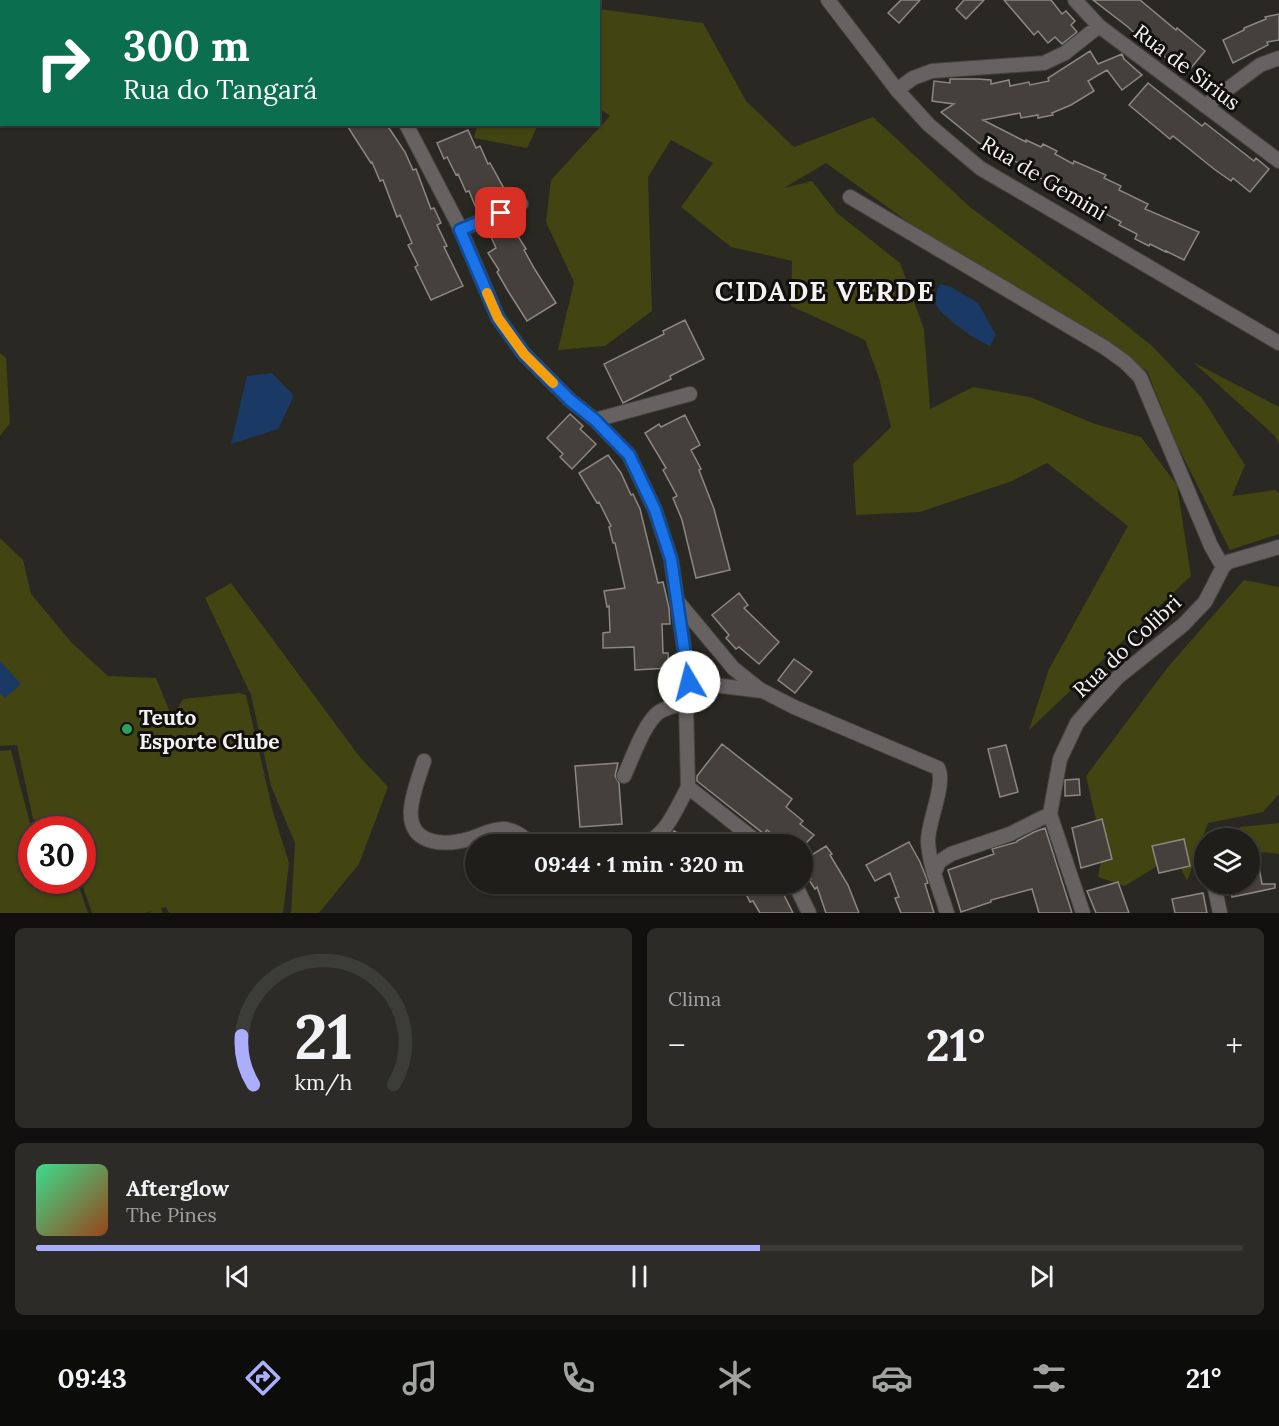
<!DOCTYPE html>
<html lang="pt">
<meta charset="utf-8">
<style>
body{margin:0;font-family:Lora,serif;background:#2c2b27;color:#f1f3f6;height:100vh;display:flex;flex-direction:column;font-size:22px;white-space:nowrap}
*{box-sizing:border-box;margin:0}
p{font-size:20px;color:#a1a2a2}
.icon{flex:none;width:33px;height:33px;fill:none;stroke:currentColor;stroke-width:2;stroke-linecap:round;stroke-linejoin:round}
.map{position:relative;height:913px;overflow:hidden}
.drawer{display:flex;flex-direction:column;gap:15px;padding:15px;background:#11100e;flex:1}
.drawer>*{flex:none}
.hud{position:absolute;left:0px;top:0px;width:600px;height:126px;box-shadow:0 2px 4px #0004,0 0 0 2px #3c3c39;background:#0b6e4f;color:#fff;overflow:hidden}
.controls{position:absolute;left:1194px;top:828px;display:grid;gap:12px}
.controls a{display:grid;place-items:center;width:66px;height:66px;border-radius:50%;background:#1f1e1a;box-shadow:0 2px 4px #0004,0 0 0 2px #3c3c39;font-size:30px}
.speed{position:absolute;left:18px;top:816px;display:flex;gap:12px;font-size:30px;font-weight:700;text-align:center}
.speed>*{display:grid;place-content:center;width:78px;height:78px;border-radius:50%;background:#1f1e1a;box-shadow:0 2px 4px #0004,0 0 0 2px #3c3c39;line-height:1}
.speed .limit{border:9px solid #d22;background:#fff;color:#111}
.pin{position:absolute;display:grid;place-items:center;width:51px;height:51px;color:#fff;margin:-26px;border-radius:12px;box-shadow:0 3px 9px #0006}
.me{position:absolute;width:66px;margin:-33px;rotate:352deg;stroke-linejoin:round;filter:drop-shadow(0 0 4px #0008)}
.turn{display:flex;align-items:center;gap:21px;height:126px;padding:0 24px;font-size:27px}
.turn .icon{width:78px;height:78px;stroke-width:2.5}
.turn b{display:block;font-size:42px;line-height:51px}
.big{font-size:45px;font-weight:700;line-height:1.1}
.drawer .card{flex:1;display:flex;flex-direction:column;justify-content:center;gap:9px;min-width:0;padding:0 21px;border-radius:9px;background:#2c2b27}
.drawer .dial{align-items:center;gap:0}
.dial svg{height:156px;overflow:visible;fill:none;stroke:#3c3c39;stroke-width:7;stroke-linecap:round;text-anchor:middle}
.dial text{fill:#f1f3f6;stroke:none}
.song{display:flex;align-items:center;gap:18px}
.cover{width:72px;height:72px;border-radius:9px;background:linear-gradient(135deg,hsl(150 70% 55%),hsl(20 70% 35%))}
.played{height:6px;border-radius:3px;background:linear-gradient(90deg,#abaffb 60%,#3c3c39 60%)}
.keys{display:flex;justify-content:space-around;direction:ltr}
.heat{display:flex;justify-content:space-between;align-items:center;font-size:33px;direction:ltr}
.drawer .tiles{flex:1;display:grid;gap:15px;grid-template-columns:1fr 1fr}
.card:last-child{grid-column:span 2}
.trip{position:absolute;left:465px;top:834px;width:348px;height:60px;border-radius:30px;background:#1f1e1a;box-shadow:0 2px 4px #0004,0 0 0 2px #3c3c39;font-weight:700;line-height:60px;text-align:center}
.tabs{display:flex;height:96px;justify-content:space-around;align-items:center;background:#0c0c0a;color:#a1a2a2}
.tabs .icon{width:42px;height:42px}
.tabs .current{color:#abaffb}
.tabs b{font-size:27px;color:#f1f3f6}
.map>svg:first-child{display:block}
</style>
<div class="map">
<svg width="1279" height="913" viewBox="0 0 1279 913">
<rect width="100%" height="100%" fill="#292822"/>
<path fill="#424411" d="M599 9 703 23 746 101 794 147 873 117 970 207 1083 291 1151 345 1202 398 1245 465 1232 496 1276 490 1279 494V534L1230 550 1176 443 1147 371 1054 310 918 229 826 163 784 188 812 181 837 213 900 263 924 329 930 409 973 387 1030 397 1095 424 1141 437 1177 485 1191 576 1029 730 1049 669 1128 526 1047 463 1012 481 920 512 856 515 853 464 891 427 879 378 865 340 791 306 792 261 731 247 681 207 713 163 671 140 648 177 652 311 605 346 558 350 574 282 546 222 551 180 610 116 599 108Z
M477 125V124L538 125 527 148 474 138Z
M0 353 6 358 10 423 0 436Z
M1193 362 1279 407V444L1275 436Z
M0 538 23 560 31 594 72 643 108 676 156 678 172 717 183 699 239 693 246 695 273 812 289 863 283 913H169L166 907 161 908 163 913H148L152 911 145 913H92L81 881 82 880V830L62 829 60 823H43V821L33 819 17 745 0 746Z
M1244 580 1279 587V794L1263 812 1208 823 1187 881 1175 855 1125 886 1098 877 1103 850 1086 776 1168 667Z
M231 583 359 756 388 787 359 864 319 913H291L295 843 271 786 251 695 205 598Z
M11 750 30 823 54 829 32 830V880L77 881 88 913H0V751Z
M1279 823V854L1250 851V838H1234L1240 827Z"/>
<path fill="#1a3a65" d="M940 284 951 287 978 303 996 335 990 346C980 343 941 316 937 306 934 298 936 292 940 284Z
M272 373 294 396 278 429 231 444 247 376Z
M0 661 21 684 5 698 0 693Z"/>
<path fill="#46403d" stroke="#8d8682" stroke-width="1.5" d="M901 0H920L899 23 888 13Z
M964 0H984L966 19 956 9Z
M1004 0H1051L1062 14 1066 11 1075 21 1071 25 1077 32 1062 44 1055 37 1048 43 1038 31 1034 35Z
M1093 0H1140L1176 30 1177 28 1205 51 1186 74 1155 49 1153 51 1128 27Z
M1279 14V40L1267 42 1268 45 1233 63 1223 40 1244 30V28L1266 19 1265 17Z
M1090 51 1098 64 1122 54 1124 59 1142 75 1122 90 1107 70 1088 81 1094 91 1071 105 1052 113 1053 115 1038 118V115L1021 118 1020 113 983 120 1026 142V140L1041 147 1043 144 1057 151 1055 154 1073 164 1074 161 1106 175 1104 178 1121 186 1119 190 1148 204 1145 209 1199 232 1184 260 1166 251V252L1150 244 1149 246 1135 239 1137 234 1119 225 1121 222 1093 207 1094 205 1075 195 1074 197 1058 188 1057 191 1043 183 1044 180 1028 172 1030 168 998 154 999 152 979 143 941 112 954 104 932 101 934 81 950 83V79H978L991 80V84L1009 80 1010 86 1029 82 1030 85 1049 81 1048 78Z
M1148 83 1202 126 1205 123 1254 161 1256 158 1269 169 1250 192 1233 178 1231 181 1214 169 1173 136 1170 139 1129 105Z
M346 124H386L391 131 405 152 413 170 416 169 431 209 434 208 441 223 437 225 447 246 444 247 463 286 431 300 415 267 418 265 408 245 412 243 400 215 397 217 383 180 380 181 372 162 371 163Z
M468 130 476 148 480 146 488 164 490 163 507 194 476 208 469 191 466 192 458 174 456 175 447 157 444 159 437 143Z
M518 215 524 229 516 233 526 249 524 250 534 268 556 303 527 321 508 291 497 272 499 270 488 253 496 248 487 228Z
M685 320 704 359 670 376 671 379 623 403 604 364 664 334 663 331Z
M570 414 583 426 580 429 596 444 572 469 560 457 563 454 547 438Z
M685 415 700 445 691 450 701 469 699 470 714 509 730 570 696 578 682 520 673 498 677 496 663 470 666 468 645 433 659 424 661 427Z
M608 455 621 473 631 495 633 494 640 509 658 583 663 582 669 608 670 624H662L663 653H668L669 668 635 670 634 647 603 648V633L610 632 609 606 607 607 604 591 625 588 615 543H613L609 527 611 526 599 502 597 503 579 473Z
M739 593 748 605 744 608 779 642 759 664 739 647 736 649 726 638 729 635 712 615Z
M794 659 812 672 795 693 778 680Z
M722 744 792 799 786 807 803 821 800 824 814 835 805 844H784L767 830 764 834 697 781V776Z
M1006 745 1018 792 1000 797 988 749Z
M618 763 615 776 619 783 622 824 580 827 575 766Z
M1079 779 1080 795 1065 796V780Z
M1102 819 1112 859 1081 868 1072 828Z
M1045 828 1072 913H1039L1032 889 991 900V902L961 912 948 870 994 854 992 849 1017 842V841L1034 832Z
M674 831 696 844H665Z
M1184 839 1190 866 1159 873 1152 846Z
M909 842 920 862 926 877 928 883 925 884 934 913H901L895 898 899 897 890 873 875 881 866 865Z
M826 846 832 854 830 855 848 885 859 913H826L817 887 815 889 809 880 811 879 802 865V861Z
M1258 862 1262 884H1275V888L1232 897 1229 884H1250V864Z
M1118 882 1129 913H1096L1087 891Z
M741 884H775L781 895 783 893 793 913H760L753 901 750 902Z
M1203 893 1207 913H1175L1172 899Z"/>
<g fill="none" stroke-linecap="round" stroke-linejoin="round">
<defs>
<path id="minor" d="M257 0 260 2
M828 0 897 90 929 125 980 168 1279 343
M1075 0 1099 26 1279 161
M897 90 913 78 932 71 1044 63 1065 53 1099 26
M1205 106 1260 65 1279 58
M406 124 458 224 498 318 524 354 570 400 595 420 629 455 655 510 671 559 689 682 686 703 688 787 760 844
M850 197 1104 347 1125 362 1140 377 1211 546 1223 567
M460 230 521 204
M595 420 690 394
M679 603 733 668 762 691
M689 682 763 691 794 707 938 768C946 784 928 821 928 841 929 865 940 890 947 913
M424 761C416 787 395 831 432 841 443 844 458 842 469 839 480 836 493 828 504 829 516 830 523 837 532 844
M624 776C632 759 644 723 659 712 667 707 677 705 686 703
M643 844C666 837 677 807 688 787
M934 874 939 862 951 854 1010 834 1050 814
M795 884 809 913
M1214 884 1220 913
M1083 913 1050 814 1060 759 1077 723 1089 709 1118 677 1183 625 1205 602 1223 567 1228 562 1279 547"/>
</defs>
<use href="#minor" stroke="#45443f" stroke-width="16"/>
<use href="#minor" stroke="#666262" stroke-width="14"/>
</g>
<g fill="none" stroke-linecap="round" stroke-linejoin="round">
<defs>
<path id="route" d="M501 213 460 230 498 318 524 354 570 400 595 420 629 455 655 510 671 559 689 682"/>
</defs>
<use href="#route" stroke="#114b97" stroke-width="15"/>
<use href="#route" stroke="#1a73e8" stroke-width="10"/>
<path stroke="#f59e0b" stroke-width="10" d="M487 293 498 318 524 354 553 383"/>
</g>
<circle fill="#2e9e5b" stroke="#11100e" stroke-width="2" cx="127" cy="729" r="6"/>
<g text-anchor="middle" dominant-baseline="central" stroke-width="6" stroke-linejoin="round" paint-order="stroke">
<g font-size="21" fill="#f4f3ef" stroke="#11100e">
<text transform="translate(1187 67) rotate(37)">Rua de Sirius</text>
<text transform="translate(1044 178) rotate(31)">Rua de Gemini</text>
<text transform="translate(1127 646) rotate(-43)">Rua do Colibri</text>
</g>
<g font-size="21" font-weight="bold" fill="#f4f3ef" stroke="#11100e" text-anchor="start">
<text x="139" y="717">Teuto<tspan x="139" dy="24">Esporte Clube</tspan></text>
</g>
<g font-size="27" font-weight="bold" letter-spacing="1.5" fill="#f4f3ef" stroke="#11100e">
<text x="825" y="291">CIDADE VERDE</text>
</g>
</g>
</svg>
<div class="controls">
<a><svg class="icon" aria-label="layers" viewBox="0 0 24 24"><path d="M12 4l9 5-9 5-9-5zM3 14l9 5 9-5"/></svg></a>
</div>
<div class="speed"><div class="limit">30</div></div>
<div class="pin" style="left:501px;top:213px;background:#d93025"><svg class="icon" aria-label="arrive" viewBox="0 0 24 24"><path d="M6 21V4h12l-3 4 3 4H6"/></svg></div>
<svg class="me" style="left:689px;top:682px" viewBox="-20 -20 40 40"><circle r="19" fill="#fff"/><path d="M0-13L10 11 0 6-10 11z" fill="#1a73e8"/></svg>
<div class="trip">09:44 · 1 min · 320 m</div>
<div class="hud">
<div class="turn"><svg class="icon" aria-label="right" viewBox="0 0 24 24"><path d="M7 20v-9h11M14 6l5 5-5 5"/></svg><div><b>300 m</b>Rua do Tangará</div></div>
</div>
</div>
<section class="drawer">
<div class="tiles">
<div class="card dial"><svg viewBox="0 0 100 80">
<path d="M14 69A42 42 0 1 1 86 69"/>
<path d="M14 69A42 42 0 0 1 8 44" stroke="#abaffb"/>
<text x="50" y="56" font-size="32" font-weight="700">21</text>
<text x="50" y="72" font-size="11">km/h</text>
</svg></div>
<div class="card"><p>Clima</p>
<div class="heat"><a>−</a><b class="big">21°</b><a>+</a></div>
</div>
<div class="card">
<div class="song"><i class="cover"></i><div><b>Afterglow</b><p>The Pines</p></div></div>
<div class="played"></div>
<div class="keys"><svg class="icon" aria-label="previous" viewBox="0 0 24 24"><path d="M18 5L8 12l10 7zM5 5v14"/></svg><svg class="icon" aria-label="pause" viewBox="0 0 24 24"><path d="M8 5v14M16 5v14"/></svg><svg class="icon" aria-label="next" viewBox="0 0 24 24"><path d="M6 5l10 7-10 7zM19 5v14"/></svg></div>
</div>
</div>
</section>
<nav class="tabs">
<b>09:43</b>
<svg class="icon current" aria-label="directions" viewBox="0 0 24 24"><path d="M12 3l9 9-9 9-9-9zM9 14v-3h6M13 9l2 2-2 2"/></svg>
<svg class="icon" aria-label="music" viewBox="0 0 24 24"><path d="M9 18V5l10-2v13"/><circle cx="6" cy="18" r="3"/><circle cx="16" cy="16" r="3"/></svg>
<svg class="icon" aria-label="phone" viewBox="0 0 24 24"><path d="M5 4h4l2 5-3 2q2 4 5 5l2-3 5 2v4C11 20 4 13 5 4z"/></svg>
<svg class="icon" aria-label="climate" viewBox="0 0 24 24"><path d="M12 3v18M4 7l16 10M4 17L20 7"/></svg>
<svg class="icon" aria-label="car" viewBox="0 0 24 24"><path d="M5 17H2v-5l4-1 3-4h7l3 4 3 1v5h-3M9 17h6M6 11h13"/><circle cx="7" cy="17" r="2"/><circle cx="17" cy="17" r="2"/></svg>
<svg class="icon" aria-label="filters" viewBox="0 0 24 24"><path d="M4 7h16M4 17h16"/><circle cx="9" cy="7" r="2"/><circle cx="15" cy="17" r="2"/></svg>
<b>21°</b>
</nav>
